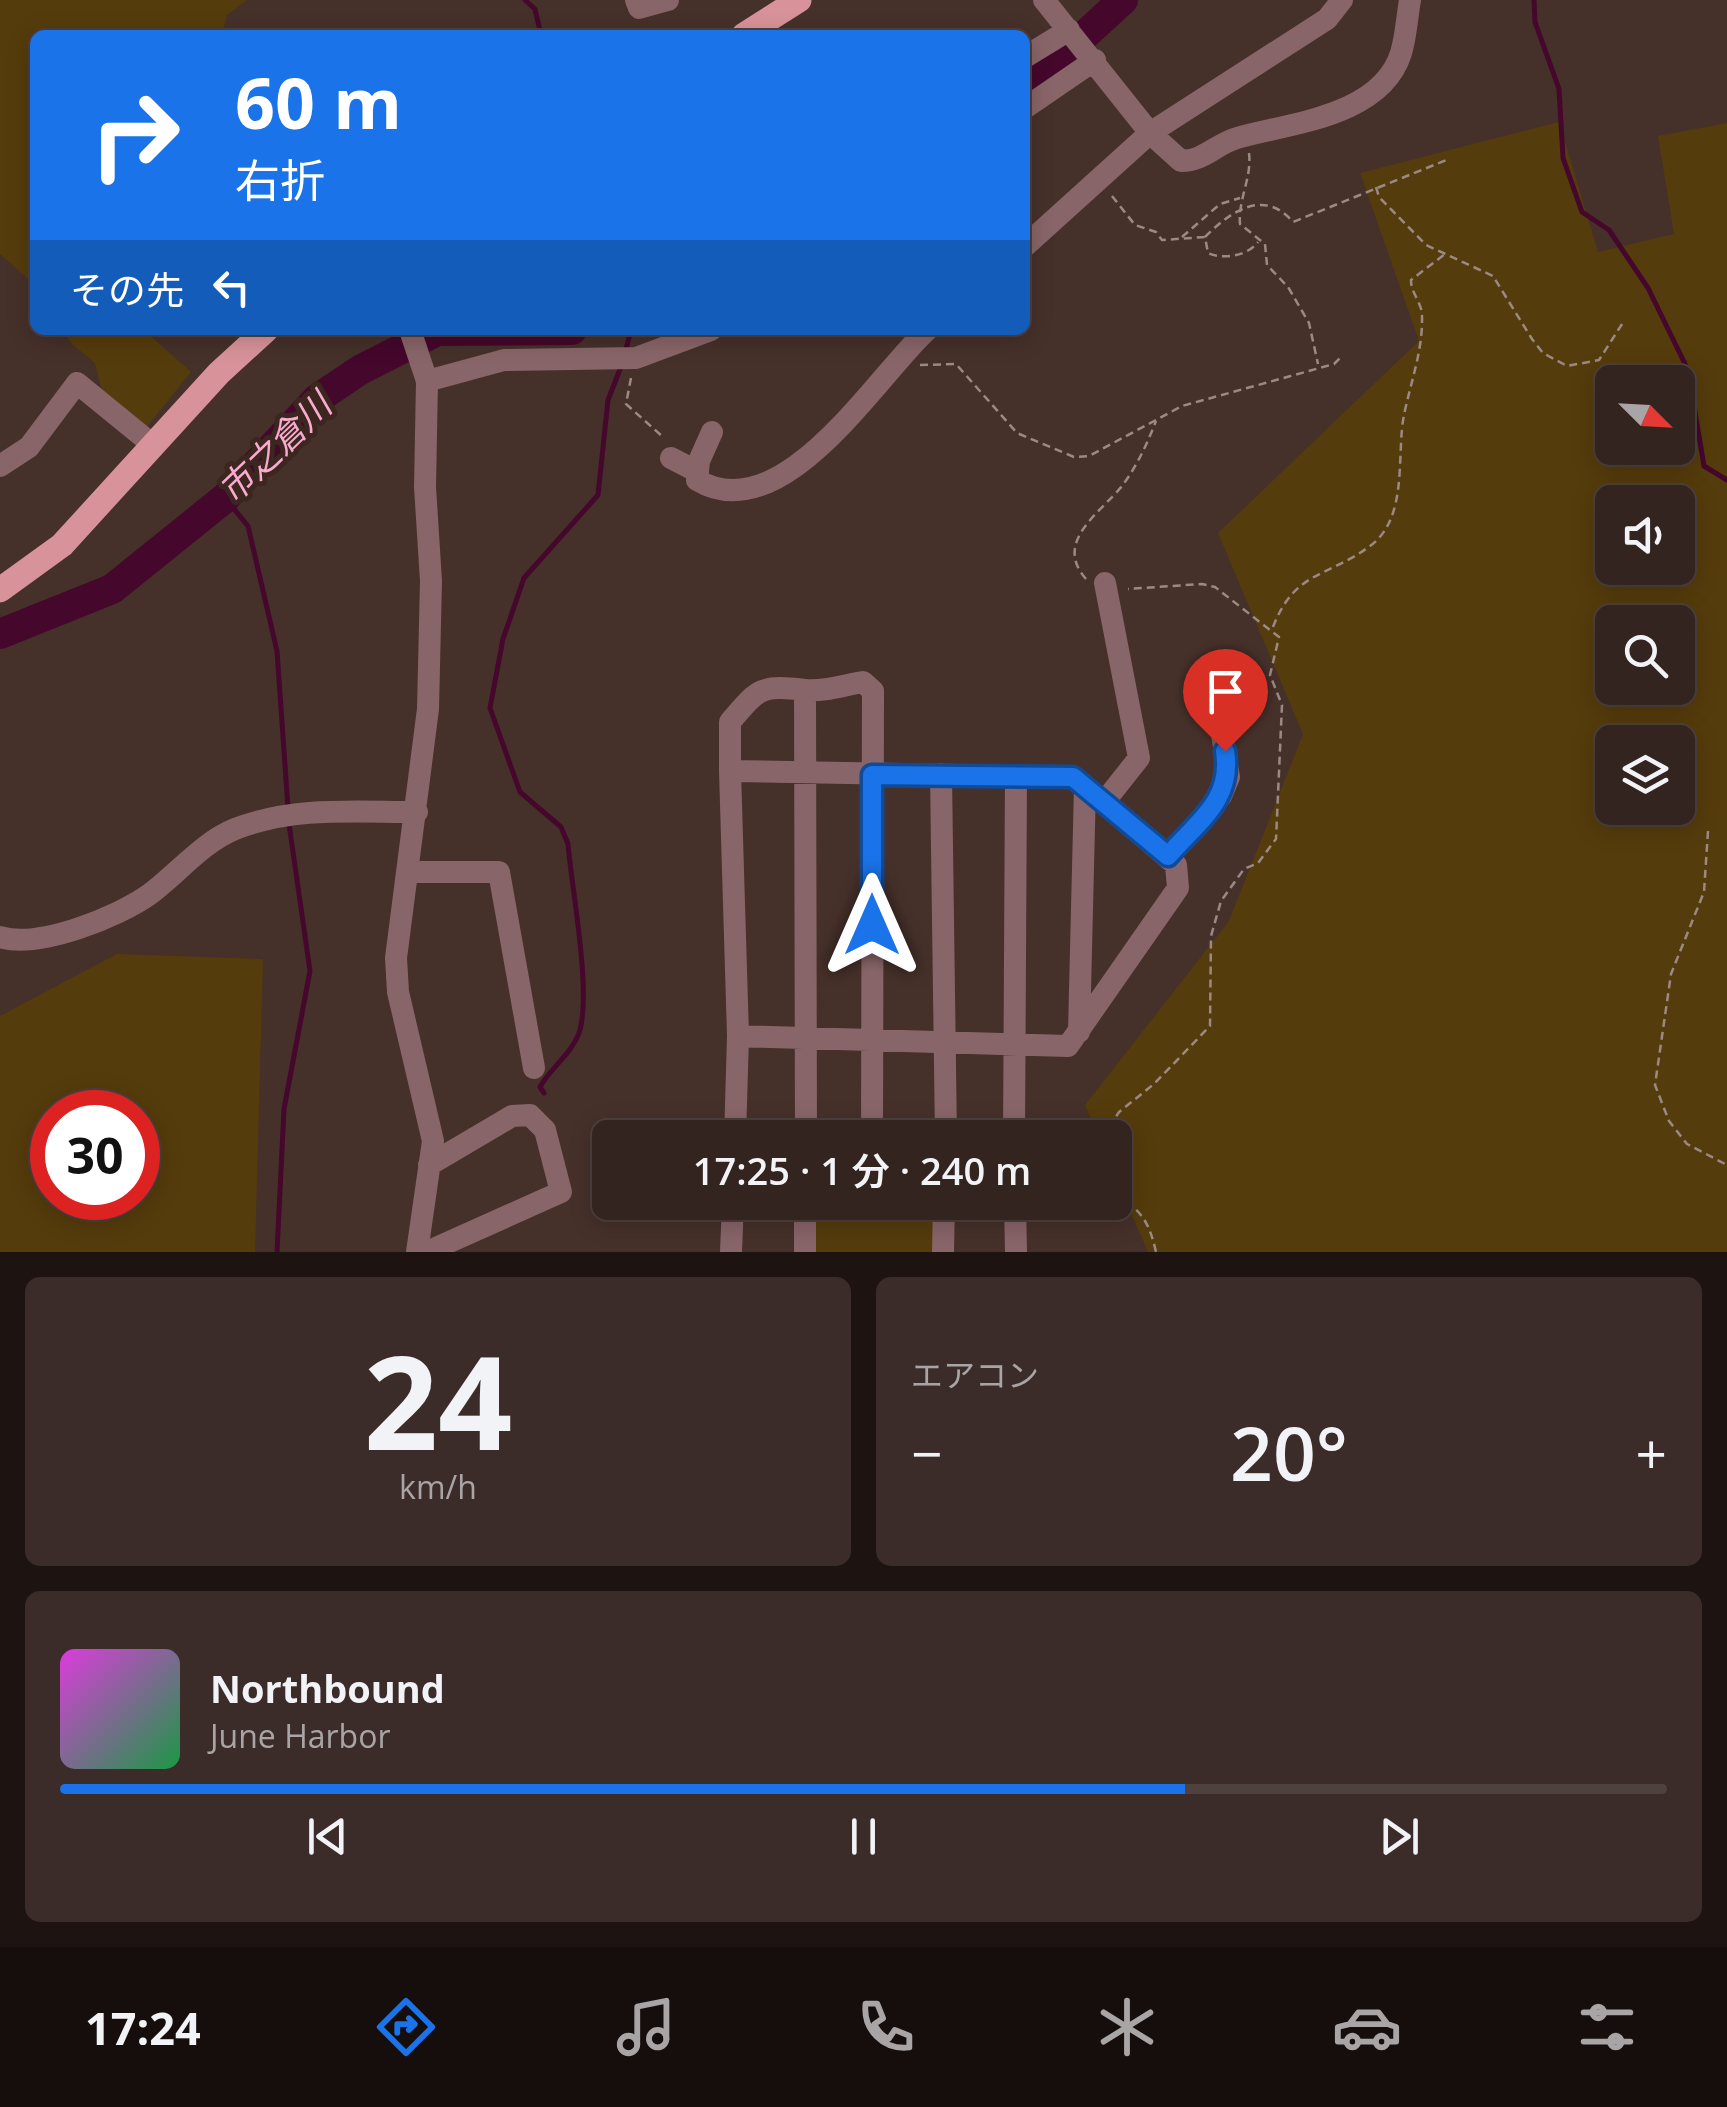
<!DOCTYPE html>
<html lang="ja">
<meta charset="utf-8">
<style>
body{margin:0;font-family:"Open Sans","Noto Sans JP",sans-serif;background:#3c2c29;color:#f1f3f6;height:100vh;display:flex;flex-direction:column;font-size:38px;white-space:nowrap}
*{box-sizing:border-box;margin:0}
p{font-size:32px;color:#a9a4a5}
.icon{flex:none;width:55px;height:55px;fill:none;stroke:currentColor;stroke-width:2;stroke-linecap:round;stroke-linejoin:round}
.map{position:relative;height:1252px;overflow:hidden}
.sheet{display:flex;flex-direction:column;gap:25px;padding:25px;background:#1d1412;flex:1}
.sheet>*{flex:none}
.top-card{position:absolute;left:30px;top:30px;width:1000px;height:305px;border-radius:15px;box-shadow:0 5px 25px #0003,0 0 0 2px #4e413e;background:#1a73e8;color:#fff;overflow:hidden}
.needle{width:65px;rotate:114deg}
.buttons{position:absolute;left:1595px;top:365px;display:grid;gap:20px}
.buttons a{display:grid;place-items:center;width:100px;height:100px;border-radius:15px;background:#342420;box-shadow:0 5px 25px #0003,0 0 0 2px #4e413e;font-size:50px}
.speed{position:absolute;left:30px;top:1090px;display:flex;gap:20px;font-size:50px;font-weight:700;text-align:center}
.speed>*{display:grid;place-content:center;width:130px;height:130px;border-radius:50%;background:#342420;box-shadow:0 5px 25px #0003,0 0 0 2px #4e413e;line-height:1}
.speed .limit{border:15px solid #d22;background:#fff;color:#111}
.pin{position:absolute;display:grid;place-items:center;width:85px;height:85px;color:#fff;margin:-102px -42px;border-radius:50% 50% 50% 0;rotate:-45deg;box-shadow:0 0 10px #0007}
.pin .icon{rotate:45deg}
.me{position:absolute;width:110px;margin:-55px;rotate:0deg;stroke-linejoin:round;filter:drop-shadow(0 0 8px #0008)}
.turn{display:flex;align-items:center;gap:35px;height:210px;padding:0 40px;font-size:45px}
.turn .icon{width:130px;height:130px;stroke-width:2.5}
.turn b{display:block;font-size:70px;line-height:85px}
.then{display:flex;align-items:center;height:95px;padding:0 40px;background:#0003;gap:20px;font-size:38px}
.big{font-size:75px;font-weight:600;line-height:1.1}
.sheet .card{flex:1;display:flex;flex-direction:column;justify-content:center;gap:15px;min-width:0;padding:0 35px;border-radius:15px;background:#3c2c29}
.sheet .dial{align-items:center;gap:0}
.dial b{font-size:130px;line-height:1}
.song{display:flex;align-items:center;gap:30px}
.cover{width:120px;height:120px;border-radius:15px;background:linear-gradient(135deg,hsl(300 70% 55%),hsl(140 70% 35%))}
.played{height:10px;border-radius:5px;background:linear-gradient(90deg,#1a73e8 70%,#4e413e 70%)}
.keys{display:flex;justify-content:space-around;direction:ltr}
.heat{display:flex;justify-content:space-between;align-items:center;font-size:55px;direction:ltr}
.sheet .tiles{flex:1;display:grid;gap:25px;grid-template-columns:1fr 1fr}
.card:last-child{grid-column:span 2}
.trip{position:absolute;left:592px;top:1120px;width:540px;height:100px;border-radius:15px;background:#342420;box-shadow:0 5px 25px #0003,0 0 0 2px #4e413e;font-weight:600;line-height:100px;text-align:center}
.tabs{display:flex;height:160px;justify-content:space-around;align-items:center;background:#150e0d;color:#a9a4a5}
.tabs .icon{width:70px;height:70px}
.tabs .on{color:#1a73e8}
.tabs b{font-size:45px;color:#f1f3f6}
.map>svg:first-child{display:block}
</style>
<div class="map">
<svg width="1727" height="1252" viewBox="0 0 1727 1252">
<rect width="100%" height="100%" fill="#46302a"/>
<path fill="#553c0c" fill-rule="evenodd" d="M0 0H247L227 15 222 35H35V285L0 254Z
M1559 122 1598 252 1674 234 1658 136 1727 123V1252H1148L1115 1176V1138L1099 1137 1085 1105 1229 921 1303 734 1218 533 1419 341 1360 173ZM1612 382H1678V448H1612ZM1612 502H1678V568H1612ZM1612 622H1678V688H1612ZM1612 742H1678V808H1612Z
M63 330H144L191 372 145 429 102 390 95 363 72 344Z
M117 954 263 959 255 1252H0V1016ZM138 1112V1198H52V1112Z
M808 1203H944L942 1252H809Z"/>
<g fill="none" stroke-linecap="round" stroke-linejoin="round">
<path stroke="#45072c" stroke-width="5" d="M525 0 535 9 541 35
M1534 0 1535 22 1559 89 1563 158 1582 212 1609 230 1648 288 1688 370 1704 466 1727 480
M625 353 631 330
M225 498 248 526 277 651 288 808
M544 1093 540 1087C551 1067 573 1053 580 1030 591 988 572 891 568 844L561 827 520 792 490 708 503 639 524 578 598 495 608 400 622 364
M277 1252 284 1109 310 971 289 824"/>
<path stroke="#45072c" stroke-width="30" d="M1025 78 1063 55 1123 0
M0 634 112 589 225 498 317 399 360 370 437 331 572 330"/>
<path stroke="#9c8984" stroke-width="2.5" stroke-dasharray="8 5" stroke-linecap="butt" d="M1249 153C1252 178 1238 199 1240 224L1265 244 1267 265 1288 287 1309 323 1318 364
M1376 187 1379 197 1426 245 1493 276 1532 339 1543 353 1567 366 1599 360 1624 321
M1112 196 1135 225 1156 232 1162 240 1205 237 1208 253C1222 260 1248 256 1258 242
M1182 237 1220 204 1240 198
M1205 237C1231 211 1264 188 1293 222L1449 159
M920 365 956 364 1017 433 1074 457 1089 456 1182 406 1334 364 1342 356
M631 378 626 404 663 437
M1086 579C1053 542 1100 513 1122 486 1137 466 1147 444 1156 421
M1273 627C1295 570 1327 578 1370 546 1409 518 1396 454 1404 415 1411 381 1423 350 1422 316 1422 302 1411 294 1411 280L1445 254
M1708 831 1704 892 1671 974 1655 1085 1669 1121 1687 1144 1727 1165
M1102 1138 1119 1112 1154 1084 1210 1026 1211 936 1221 901 1244 869 1258 863 1276 839 1282 705 1270 675 1279 637 1215 587 1202 584 1128 589
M1115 1195C1142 1210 1149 1222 1156 1252"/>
<path stroke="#886569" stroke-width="22" d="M636 0 639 8 668 0
M1044 0 1150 133 1181 161C1204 161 1216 144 1237 138 1289 123 1381 117 1401 53 1406 37 1407 17 1410 0
M1025 57 1069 30
M1025 108 1095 60
M1025 246 1150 133 1327 19 1342 0
M410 330 427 381 425 487 431 581 428 709 396 958 398 992 433 1141 417 1252
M427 381 504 360 636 358 711 330
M712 432 699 461 697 480C782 531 875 378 927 330
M671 458 698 472
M0 466 29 447 77 383 153 445
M805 690 806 1138
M730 771V722C759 688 760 685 805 690 824 692 844 685 863 682L873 691 872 1138
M941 774 946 1138
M1105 801 1139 758 1105 583
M1168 856 1221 796 1229 777 1216 698
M410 872H499L534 1068
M0 937C39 949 118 917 150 894 178 873 203 842 235 829 294 806 355 812 417 812
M1079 1032 1085 786
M735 1138 738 1036 730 771 1073 777 1176 865 1178 888 1068 1046 738 1036
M1014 1138 1016 776
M1015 1202 1016 1252
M427 1252 561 1192 545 1130 530 1115 512 1116 429 1165
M731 1252 733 1202
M805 1252V1202
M943 1252 944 1202"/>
<path stroke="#d8939a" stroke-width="25" d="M744 35 799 0
M0 590 62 545 219 373 266 330"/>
</g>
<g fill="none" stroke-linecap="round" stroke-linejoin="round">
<defs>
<path id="route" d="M872 925V775L1073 777 1168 856C1198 821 1233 800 1225 751"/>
</defs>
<use href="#route" stroke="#114b97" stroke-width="25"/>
<use href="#route" stroke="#1a73e8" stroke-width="18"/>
</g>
<g text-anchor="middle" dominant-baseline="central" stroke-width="10" stroke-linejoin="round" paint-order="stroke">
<g font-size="35" font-style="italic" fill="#faaacf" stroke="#3c2620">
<text transform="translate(274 447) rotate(-44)">市之倉川</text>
</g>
</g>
</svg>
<div class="buttons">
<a><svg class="needle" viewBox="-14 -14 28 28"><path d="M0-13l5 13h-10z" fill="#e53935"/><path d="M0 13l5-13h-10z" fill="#a9a4a5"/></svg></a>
<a><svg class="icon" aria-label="sound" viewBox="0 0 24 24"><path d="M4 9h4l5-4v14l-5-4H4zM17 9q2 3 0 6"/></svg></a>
<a><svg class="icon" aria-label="search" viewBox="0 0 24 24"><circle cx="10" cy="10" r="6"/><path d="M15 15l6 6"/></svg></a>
<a><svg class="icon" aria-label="layers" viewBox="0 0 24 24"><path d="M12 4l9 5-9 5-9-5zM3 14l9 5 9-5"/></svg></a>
</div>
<div class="speed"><div class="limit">30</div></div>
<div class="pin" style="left:1225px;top:751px;background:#d93025"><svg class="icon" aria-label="arrive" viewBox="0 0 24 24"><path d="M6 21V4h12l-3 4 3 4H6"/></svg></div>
<svg class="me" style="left:872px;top:925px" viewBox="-20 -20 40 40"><path d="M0-17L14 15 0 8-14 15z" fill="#1a73e8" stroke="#fff" stroke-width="4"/></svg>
<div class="trip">17:25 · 1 分 · 240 m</div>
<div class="top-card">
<div class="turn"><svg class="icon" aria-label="right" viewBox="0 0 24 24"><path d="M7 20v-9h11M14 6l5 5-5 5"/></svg><div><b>60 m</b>右折</div></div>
<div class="then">その先<svg class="icon" aria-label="left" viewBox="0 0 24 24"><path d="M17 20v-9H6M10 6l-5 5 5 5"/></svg></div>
</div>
</div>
<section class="sheet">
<div class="tiles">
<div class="card dial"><b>24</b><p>km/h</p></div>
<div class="card"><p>エアコン</p>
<div class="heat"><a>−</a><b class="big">20°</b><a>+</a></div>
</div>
<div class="card">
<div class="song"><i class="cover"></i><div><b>Northbound</b><p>June Harbor</p></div></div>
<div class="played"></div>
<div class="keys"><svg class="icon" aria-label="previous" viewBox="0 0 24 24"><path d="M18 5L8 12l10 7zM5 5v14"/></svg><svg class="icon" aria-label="pause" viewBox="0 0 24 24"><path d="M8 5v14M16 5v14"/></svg><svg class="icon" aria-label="next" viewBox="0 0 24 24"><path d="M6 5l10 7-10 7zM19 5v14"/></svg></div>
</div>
</div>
</section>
<nav class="tabs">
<b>17:24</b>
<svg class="icon on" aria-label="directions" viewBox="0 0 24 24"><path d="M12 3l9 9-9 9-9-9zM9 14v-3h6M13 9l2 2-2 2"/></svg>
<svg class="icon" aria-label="music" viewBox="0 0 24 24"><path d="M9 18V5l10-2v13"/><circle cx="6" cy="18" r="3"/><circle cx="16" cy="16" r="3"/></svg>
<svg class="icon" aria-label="phone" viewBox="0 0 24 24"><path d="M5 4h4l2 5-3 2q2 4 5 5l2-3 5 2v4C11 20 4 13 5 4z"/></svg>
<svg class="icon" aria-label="climate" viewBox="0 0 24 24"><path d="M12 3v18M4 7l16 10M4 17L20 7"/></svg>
<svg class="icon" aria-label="car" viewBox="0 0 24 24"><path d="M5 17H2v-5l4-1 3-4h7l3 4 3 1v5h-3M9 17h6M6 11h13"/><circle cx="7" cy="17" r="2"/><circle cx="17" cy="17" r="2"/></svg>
<svg class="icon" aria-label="filters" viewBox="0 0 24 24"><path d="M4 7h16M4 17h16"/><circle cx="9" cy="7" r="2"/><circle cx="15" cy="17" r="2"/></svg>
</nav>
